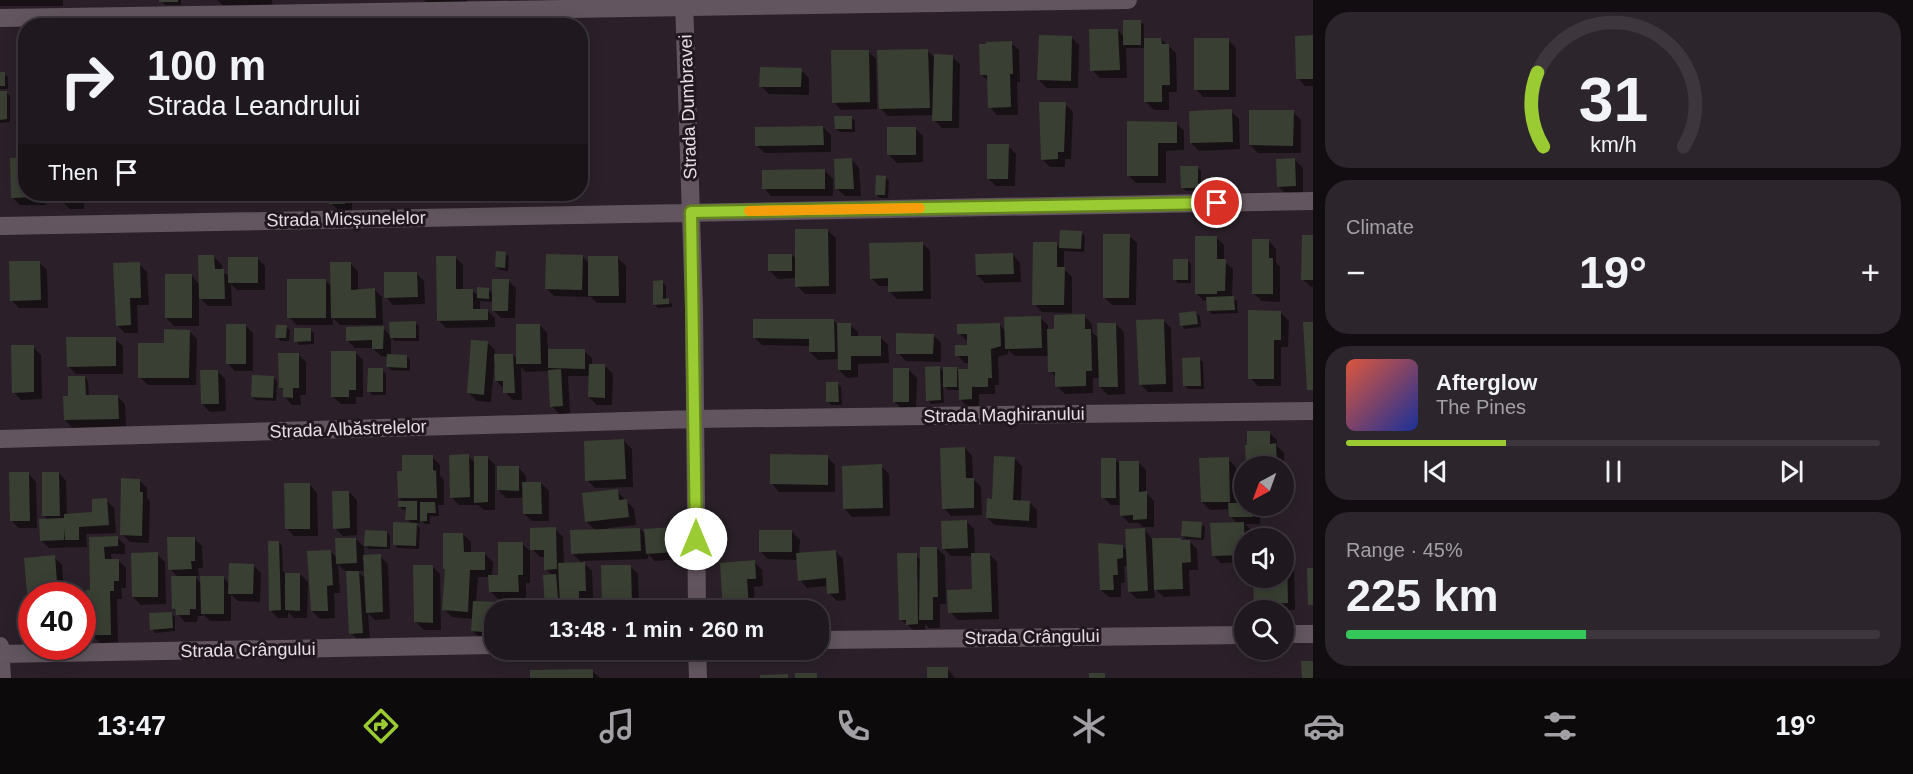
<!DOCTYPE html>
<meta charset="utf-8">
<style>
body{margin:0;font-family:Helvetica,sans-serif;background:#2d252c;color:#f1f3f6;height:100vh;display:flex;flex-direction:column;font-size:22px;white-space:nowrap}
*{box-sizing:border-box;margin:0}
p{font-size:20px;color:#a2a0a4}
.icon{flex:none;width:33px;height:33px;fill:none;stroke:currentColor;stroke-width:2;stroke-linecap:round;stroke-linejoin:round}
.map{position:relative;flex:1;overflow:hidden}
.side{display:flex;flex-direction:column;gap:12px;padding:12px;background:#120d11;width:600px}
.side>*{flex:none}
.guide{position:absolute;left:18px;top:18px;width:570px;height:183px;border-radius:24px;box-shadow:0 3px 15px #0003,0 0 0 2px #3d373d;background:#20181f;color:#f1f3f6;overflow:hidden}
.needle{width:39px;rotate:221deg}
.tools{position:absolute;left:1234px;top:456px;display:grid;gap:12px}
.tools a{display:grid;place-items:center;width:60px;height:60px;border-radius:50%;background:#20181f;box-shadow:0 3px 15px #0003,0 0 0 2px #3d373d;font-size:30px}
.speed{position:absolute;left:18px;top:582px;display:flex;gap:12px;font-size:30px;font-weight:700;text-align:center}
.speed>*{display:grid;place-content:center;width:78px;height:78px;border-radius:50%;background:#20181f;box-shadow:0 3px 15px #0003,0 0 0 2px #3d373d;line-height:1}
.speed .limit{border:9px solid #d22;background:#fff;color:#111}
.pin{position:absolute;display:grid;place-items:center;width:51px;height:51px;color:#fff;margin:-26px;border:3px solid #fff;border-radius:50%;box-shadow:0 2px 6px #0007}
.me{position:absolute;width:66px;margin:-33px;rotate:0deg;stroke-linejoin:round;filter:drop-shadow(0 0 4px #0008)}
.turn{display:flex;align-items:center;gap:21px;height:126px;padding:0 30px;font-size:27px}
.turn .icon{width:78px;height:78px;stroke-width:2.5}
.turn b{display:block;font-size:42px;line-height:51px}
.then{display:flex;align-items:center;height:57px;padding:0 30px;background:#0003;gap:12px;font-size:22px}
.big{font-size:45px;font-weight:800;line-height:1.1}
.side .widget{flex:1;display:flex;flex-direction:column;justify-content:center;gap:9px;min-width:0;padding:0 21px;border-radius:24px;background:#2d252c}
.side .dial{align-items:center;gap:0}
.dial svg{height:156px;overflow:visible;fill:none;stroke:#3d373d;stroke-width:7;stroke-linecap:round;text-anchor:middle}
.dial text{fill:#f1f3f6;stroke:none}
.song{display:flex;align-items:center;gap:18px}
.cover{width:72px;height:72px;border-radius:9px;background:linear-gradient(135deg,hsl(10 70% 55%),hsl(230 70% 35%))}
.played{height:6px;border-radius:3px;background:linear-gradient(90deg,#9bcb33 30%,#3d373d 30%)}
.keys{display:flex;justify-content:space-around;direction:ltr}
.heat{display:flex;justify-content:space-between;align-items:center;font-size:33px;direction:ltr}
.charge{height:9px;border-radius:4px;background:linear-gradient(90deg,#34c759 45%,#3d373d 0)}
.trip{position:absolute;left:484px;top:600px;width:345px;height:60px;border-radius:24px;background:#20181f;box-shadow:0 3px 15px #0003,0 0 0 2px #3d373d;font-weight:800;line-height:60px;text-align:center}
.menu{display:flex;height:96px;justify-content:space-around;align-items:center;background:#0d0a0c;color:#a2a0a4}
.menu .icon{width:42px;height:42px}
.menu .on{color:#9bcb33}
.menu b{font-size:27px;color:#f1f3f6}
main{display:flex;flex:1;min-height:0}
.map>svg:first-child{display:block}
</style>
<main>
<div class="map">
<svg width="1313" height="678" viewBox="0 0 1313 678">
<rect width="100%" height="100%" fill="#2b2029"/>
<path fill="#0007" fill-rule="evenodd" d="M0 0H63V6H0Z
M161 0H181V5H165Z
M217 0H272L273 9 226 8Z
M424 0H467V2H426Z
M1141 22 1144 25V40L1161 39 1176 53 1177 92H1169V110H1154L1146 102 1145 48H1126L1127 78H1100L1092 70 1118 30 1124 37Z
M1071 37 1079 45 1078 88H1047L1039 80Z
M1313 37V86H1305L1298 78Z
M1228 40 1236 48V97H1203L1196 89Z
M1011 43 1019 50 1020 82H1017L1018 115H997L990 107 989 82 981 74Z
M868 51 876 59 877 109 841 110 834 102Z
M928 51 935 58 952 57 960 64 959 128H942L934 120V115L888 116 880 108Z
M801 70 809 78V95L769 94 761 86Z
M0 74H4L8 77V89H0Z
M6 92 10 96V122L0 123V93Z
M1065 104 1073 112 1071 159H1065V167H1050L1042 159Z
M1231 111 1239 119 1240 149 1199 151 1191 143Z
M1293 112 1301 120V153H1258L1250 145Z
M851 117 855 121V132H840L836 129Z
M1176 123 1184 131V150L1166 151V183H1136L1128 175Z
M823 127 831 135V152L765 153 757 146Z
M915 128 923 136V162L897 163 889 155Z
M1008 146 1016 154 1015 186H996L988 178Z
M852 160 859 168 861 196H845L837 189Z
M1295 160 1303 168V193L1286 194 1278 186Z
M1197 167 1201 171V191H1186L1182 187Z
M825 171 833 179V196H771L764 188Z
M885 177 889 181 888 198H880L877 195Z
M26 194H45L46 205H20L13 198Z
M54 194H91V201H84V209H70Z
M97 194H138V198H102Z
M145 194H170V201H153Z
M243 194H315V203H285L279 197 280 202 251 203Z
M331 194H352V211H339L331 203Z
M412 194H432L433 199 419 200Z
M497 194H518V196H499Z
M828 231 836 238V294H805L797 286V278L778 279 770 271 792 255 797 260Z
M1062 232 1081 233 1085 236 1084 252 1064 251V269L1072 277V313L1042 312 1034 304 1056 244 1061 248Z
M1129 236 1137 243 1136 305H1112L1104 297Z
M1216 237 1224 245V261L1233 269 1232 298 1237 301 1238 313 1212 314 1208 310V301H1204L1196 293Z
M1313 237V287H1311L1303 280Z
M1269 241 1276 249V263L1280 267V302L1262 301 1254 294Z
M922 243 930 251 931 299H897L889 291V286H879L871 278Z
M505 253 509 257 508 271 500 270 496 267Z
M1013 255 1020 263 1021 282 985 283 977 275Z
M214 257 222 265V271L229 276 257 258 265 266V290H237L231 284 232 306H208L199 297V326H174L166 318 191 275 200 285Z
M455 257 463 265V290H472L478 296 489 290 494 295 508 281 516 288 515 318H501L493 310V302L480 301V311L487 310 495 318V327L446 328 438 320Z
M583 257 589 263 618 258 626 266V303H597L589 295V297L554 296 546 288Z
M1187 260 1191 264V283H1178L1175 279Z
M39 262 47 270 48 308H19L11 300Z
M350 263 358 271V291L375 290 382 297 383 325H340L333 318V325H297L289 317 325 280 332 287Z
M139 264 147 272 149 305H137L138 333H125L117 325Z
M417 274 424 281 425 304 393 305 386 297Z
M662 282 666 286V300L672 304V307L658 308 655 305Z
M1196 313 1200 316 1201 327 1185 329 1182 326Z
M1281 313 1289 321 1288 347H1281V386H1258L1250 378Z
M1084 316 1092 324V332L1099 339 1116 324 1124 332 1125 394 1108 395 1100 387V378H1093V393L1065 394 1057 386V378L1050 371 1049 356H1015L1008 350V354L998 357 999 385H995V394H979V407H968L960 399V390H948L943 385 944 403 931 404 928 400 939 368 945 373 956 368 958 371H969V363H965L957 355 969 347V341H967L959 333 1000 325 1006 332 1040 318 1048 325V331H1056Z
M1163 320 1171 328 1173 392H1148L1140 384Z
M834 321 838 325H850L858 332V338L880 337 888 345 889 363 858 364V377L847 378 839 370V359L818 360 810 352V346L762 345 754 337Z
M415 323 419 326V341H395L391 337V356H407L410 360V371L391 370 388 367V357L381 356 372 348H355L348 341 383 328 391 336Z
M540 325 547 333 548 350 584 351 592 358V366H605L613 374 612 405H597L589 397 590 376H568L570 413 559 414 552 406 550 371 525 372 521 367 522 400H513L505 392V389L496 381V369H494L491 402 477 401 469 393 487 342 495 350V356L513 355 518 360Z
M246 326 253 333V371H235L227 363Z
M286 327 290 330 289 341H281L277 337Z
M310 330 314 333V344L299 345 296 341Z
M189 331 197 339 196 385H148L140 377 166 344Z
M933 335 941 343V362L906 361 898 353Z
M115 339 123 346V374H76L68 366Z
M33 347 41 355 42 399 21 400 14 392Z
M355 352 363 360V397H356V404H341L333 397Z
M298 354 306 362V395H300L301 405H292L285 397V392L280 387Z
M1199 359 1203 362 1204 389H1188L1185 386Z
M382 370 386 374V395H372L369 391Z
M909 370 917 378 916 409H902L894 401Z
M217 371 225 379 226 411 210 412 202 404Z
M85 377 88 381 89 397 117 396 125 404 126 426 73 428 65 420 72 397Z
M273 377 277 381 276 401 256 400 252 397Z
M838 384 841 387 842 405H831L828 401Z
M1269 433 1277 440V446L1284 453V472L1291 478V501H1284V466H1249L1247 464Z
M624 441 632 449 633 487 595 488 587 480Z
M965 448 972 456 973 479 981 487 982 515 951 516 944 508Z
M468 456 476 464 487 457 495 465V510H484L478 505H459L451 497Z
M432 457 440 465V476L444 480V505H438L439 516H430V524H425L420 518V523H414L420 528 419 549 398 548 394 544 412 524 407 519V510H403L399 506 404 503 399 498 404 472Z
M827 457 835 465V492H779L772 484Z
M1014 458 1022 466 1021 502 1030 503 1037 510V528L995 525 987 518 993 500Z
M1115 459 1118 462H1138L1146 470V493L1154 501V527H1143L1139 523H1129L1121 515V505H1111L1103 497Z
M1228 459 1236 467 1237 504 1253 506 1260 512V524H1245L1252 531V538H1245V562L1221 563 1213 555 1237 523 1230 516V509L1210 510 1202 502Z
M881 466 889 474 890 516 852 517 845 509Z
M519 468 526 476V483H541L549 491V521H532L524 514V498H506L498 490Z
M59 473 66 481 67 515 94 513 106 500 114 508 116 533 86 534 87 547 49 548 41 540 48 520 43 515Z
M29 474 36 482 37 528H19L11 520Z
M139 480 147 488V498L150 501 149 543 130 542 122 534Z
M310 485 317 493 318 536H294L286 528Z
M617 491 634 509 636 525 608 528V530L640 529 646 535 671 529 679 537 681 559 655 561 648 554V559L582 561 592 571 593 598H586V610H567L565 609V610H547L545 577 553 576 546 569V557H540L532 549 555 529 563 537 564 564H583L572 553 596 531 586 521Z
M349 492 357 500V535L343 536 335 528Z
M966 521 974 529 975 555 989 554 997 562 999 619 958 620 950 612 974 590 973 556H951L943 548Z
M1201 524 1205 527 1204 540 1187 539 1197 549 1198 570H1189L1190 596 1164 597 1154 588 1155 598 1137 599 1129 591 1128 566H1124L1125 582 1121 583V597H1109L1101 590 1122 546 1128 552 1145 530 1153 540 1180 539 1183 542H1189L1183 536Z
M387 532 390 536V549H369L366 546Z
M792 532 800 540 799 554 835 551 843 559 846 600 837 601 829 593 828 586 807 588 800 580 798 560 768 559 760 551Z
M463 534 471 542V553L485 554 493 562 492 577H500L522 544 530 551V583H526V599H498L490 591V577H478L476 603 496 604 503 610H495V639L480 638 472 630 473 619 452 617 444 609 446 570 444 568Z
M117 537 125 545V554H111L112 560H118L126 568V588H121L122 599H117L118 642 100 643 92 635 91 605 88 602 91 591 90 539Z
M195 539 202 546 203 568H198L199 576H194L202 584 223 577 230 584 253 565 261 573 260 602 238 601 231 594V621H210L203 614V616H198L197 622H185L173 609 178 577 170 569Z
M356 539 364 547V556H380L388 564 390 619 375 620 368 613 370 641H359L351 633 348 571H345L338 564 340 593H334L335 618 320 619 312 611 330 551 337 558ZM357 571H366V579Z
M279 542 282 546 283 571 286 574H300L308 582 307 618H294L288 612V618H278L270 610Z
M937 548 945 556 946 604H940V628H929L925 624V632H916L900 619 916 555 921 560Z
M157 554 165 562 166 604 141 605 133 597Z
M54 557 62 565 64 596H32V606L29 604 26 559Z
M1284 557 1294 565 1295 610H1263L1255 603V578H1284Z
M754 562 762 570 763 586 754 587 755 610H725L724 609Z
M432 566 440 574 441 630H424L416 622Z
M630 566 638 574 639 610H611L603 603Z
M171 614 175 617V631L155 633 152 629Z
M947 668 955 678H929Z
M592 671 600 678H531Z"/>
<path fill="#393f32" d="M159 0H178V2H159Z
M1123 20H1141V45H1123Z
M1089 29H1118L1120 70 1090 71Z
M1039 35 1072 36 1071 81 1037 80Z
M1313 35V79H1296L1295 36Z
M1144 38H1161L1162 44H1169L1170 85H1162V102H1144Z
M1194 38H1229V90H1194Z
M1012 41 1013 74H1010L1011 107 988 108 987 75H980L979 44H986V42Z
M928 49 930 108 879 109 877 50Z
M831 50H869L870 102 832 103Z
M934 54 953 55 952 121H932Z
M760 67 802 68 801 87H759Z
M0 72H5V86H0Z
M0 91H7V119L0 120Z
M1039 102H1066L1064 152H1058V159L1041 160Z
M1232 109 1233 142 1190 143 1189 111Z
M1249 110H1294L1293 146 1249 145Z
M834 116H852V129H835Z
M1127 121 1177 122V143H1158V176H1127Z
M823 126 824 145 755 146V127Z
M887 127H916V155H887Z
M987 144H1009L1008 179H987Z
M26 157V194H38L39 197 11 198 10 158Z
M852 158 854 189H835L834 159Z
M1295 158 1296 186 1277 187 1276 159Z
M1180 166H1198V188H1181Z
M825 169V189H762V170Z
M876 175 886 176 885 195H875Z
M61 194H77V202H61Z
M241 194H261V195L242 196Z
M283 194H308V196L283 195Z
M329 194H345V204H329Z
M795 229H828L829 286 795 287Z
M1060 230 1082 231 1081 249 1059 248Z
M1103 234H1130L1129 298H1103Z
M1302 235H1313V280H1301Z
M1195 236H1217V259H1226L1225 291H1217V294H1195Z
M1252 239H1269V258H1273V294H1252Z
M923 242V291L888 292V278L870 279 869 243Z
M1033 242H1057V267H1065L1064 305H1032Z
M496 251 506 252 505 268 495 267Z
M1013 253 1014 274 976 275 975 254Z
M546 254 583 255 582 290 545 289Z
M768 254H792V271H768Z
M198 255H214L215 269H224L225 299H199Z
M436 256H456V289H473V309H488V320L437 321Z
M588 256H618L619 296H588Z
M228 257H258V283H228Z
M1173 259H1188V280H1173Z
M9 261H40L41 300 10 301Z
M140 262 141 298H130L131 325 116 326 113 263Z
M330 262H351V290L375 288 376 318H331Z
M384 272H417L418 297 384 298Z
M165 274H192V318H165Z
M287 279H326V318H287Z
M492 279H509L508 311H492Z
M663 280V299L669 298V304L653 305V281Z
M477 287 489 288V299L477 298Z
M1234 296 1235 310 1207 311 1206 297Z
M1248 310 1281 311V340H1274V379H1248Z
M1196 311 1198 324 1180 326 1179 313Z
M1085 314V329H1091L1092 371H1086V386L1055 387V372H1048L1047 329H1054V315Z
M1041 316 1042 348 1005 349 1004 317Z
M753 319H834L835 352H809V339L753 338Z
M1164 319 1166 384 1139 385 1136 320Z
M416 321V338H390L389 322Z
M1303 322H1313V390H1307Z
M837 323H851V336H881V356H851V370H838Z
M1000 323 1001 346 991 349 992 378H988V387H972V399L959 400 958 369H968V356H955V345H967V334H957V324Z
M1097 323H1116L1118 387H1099Z
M226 324H246V364H226Z
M516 324H540L541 364H516Z
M276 325H287L286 338H275Z
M384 326 383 349H372V340L346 341V327Z
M294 328H311V341L294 342Z
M164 329 190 330 189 378H138V343H164Z
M896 333 934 334 933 354H896Z
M66 337H116V366L67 367Z
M471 340 488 341 484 395 467 393Z
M11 345H34V392L12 393Z
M548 349H585V369L548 368Z
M331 351H356V390H349V397H331Z
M278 353H299V388H293V398L283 397V388H279Z
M387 354 407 355V368L386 367Z
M494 354H513L515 393H503V381H495Z
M1200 357 1201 386H1183L1182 358Z
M589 364H605V398L588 397Z
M940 366 941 400 926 401 925 367Z
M943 367H957V387H943Z
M368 368H383V392H367Z
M893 368H909V402H893Z
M561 369 563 406 550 407 548 370Z
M200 370H218L219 404H201Z
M252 375 274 376 273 398 251 397Z
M68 376H85L86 395H118L119 419 64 420 63 396H68Z
M826 382H838L839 402H826Z
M1247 431H1270V444L1276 443 1277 463 1246 465 1245 445H1247Z
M624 439 626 479 585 481 584 441Z
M965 447 966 478H974V508L942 509 940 448Z
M469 454 470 497 450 498 449 455Z
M770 454 828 455V485L770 484Z
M402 455H433V470L436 471 437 498H398L397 471H402Z
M474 456H488V502L474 503Z
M994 456 1015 457 1013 500 1030 501 1029 521 986 518 987 498 992 499Z
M1229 457 1230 502H1201L1199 458Z
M1101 458H1116V498H1101Z
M1119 461H1139V492L1147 491V519L1133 520V515L1120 516Z
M882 464 883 508 843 509 842 466Z
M497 466H519V491L497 490Z
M9 472H29L30 521H10Z
M42 472H59L60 516H42Z
M121 478 140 479V492H143L142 536 120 535Z
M522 482H541L542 514H523Z
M284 483H310V529H285Z
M618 489 619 500 627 499 629 517 585 522 582 493Z
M332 491H349L350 528 333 529Z
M107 498 109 525 79 527V540H65V528L64 540 40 541 39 519 64 518V514L92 512V499Z
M398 501H417V520H405L406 507H398Z
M420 502H435L436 513H427V521H420Z
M1228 503H1245V506H1252L1253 517H1229Z
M967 520 968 548 942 549 941 521Z
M1182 521 1202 522 1201 538 1181 536Z
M393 522 417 523 416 546 393 545Z
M1244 522 1245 555 1212 556 1210 523Z
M556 527 557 569 544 570V550H530V528Z
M672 527 674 552 646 554 644 529Z
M640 528 641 551 571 554 570 530Z
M1145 528 1148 591 1128 592 1125 529Z
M365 530 387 531V547L364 546Z
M759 530H792V552H759Z
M443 533H463L464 552H485V570H470L468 612 442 610 445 569H443Z
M118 536V546L104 547 105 559H119V581H114V591H110L111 635H90V603H87L86 590H90L89 537Z
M167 537H195V561H191L192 569 168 570Z
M335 538H356L357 563 336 564Z
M1152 538H1181V540H1190L1191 562 1182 563 1183 589 1154 590Z
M268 541H279L281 610 269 611Z
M498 542H523V575H518L519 592H489L488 575H498Z
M1098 543 1123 545V558L1117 559 1118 575H1113L1114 590H1100Z
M920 547H937L938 597H933V620H919Z
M331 550 333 585 327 586 328 611H311L307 551Z
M836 550 839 593 827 594 826 578 798 581 796 553Z
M158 552V597H132L131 553Z
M897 553H917L918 624 906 625V620H899Z
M971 553H990L992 612 948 613 947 590 972 589Z
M381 554 383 612 366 613 363 555Z
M55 555 58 596H32V605H28L24 558Z
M1284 555H1287L1288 603 1254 604 1253 578H1284Z
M755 560 756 579H747L749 608 723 610 720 563Z
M585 562 586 591H579V605L560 606 558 563Z
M229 563 254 564 253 594H228Z
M413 565H433V623L414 622Z
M601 565H631L632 603 602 604Z
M1307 568H1313V605H1308Z
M346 571H359L363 633 349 634Z
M285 573H300V611L285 610Z
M556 574 559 610H545L543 575Z
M171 576H196V609H190V615H176L175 609H172Z
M200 576H224V614H201Z
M473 601 497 602 495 633 471 631Z
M172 612 173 628 150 630 149 613Z
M1301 661H1313V678H1302Z
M927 667H948V678H927Z
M593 669V678H530V670Z
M795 673H817V678H795Z
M1089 673H1105V678H1089Z
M788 674V678H760V675Z"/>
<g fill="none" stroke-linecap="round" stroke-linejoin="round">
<path stroke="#62555f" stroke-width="18" d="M684 0 694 309 697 610
M0 18 1128 0
M0 226 1313 201
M0 439 695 419 1313 411
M1284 634H1313
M819 640 1245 635
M0 646 2 678
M697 650 698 678
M1 654 495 645"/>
</g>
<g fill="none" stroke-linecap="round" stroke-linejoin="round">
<defs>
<path id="route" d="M696 539 691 212 1217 203"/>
</defs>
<use href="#route" stroke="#658421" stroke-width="15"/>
<use href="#route" stroke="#9bcb33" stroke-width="10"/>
<path stroke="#f59e0b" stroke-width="10" d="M749 211 920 208"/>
</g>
<g text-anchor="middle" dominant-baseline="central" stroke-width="6" stroke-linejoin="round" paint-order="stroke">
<g font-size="18" fill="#e5dde3" stroke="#21171f">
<text transform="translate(688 107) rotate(-92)">Strada Dumbravei</text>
<text transform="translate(346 219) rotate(-1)">Strada Micșunelelor</text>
<text transform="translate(1004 415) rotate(-1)">Strada Maghiranului</text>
<text transform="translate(348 429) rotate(-2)">Strada Albăstrelelor</text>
<text transform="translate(1032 637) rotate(-1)">Strada Crângului</text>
<text transform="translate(248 650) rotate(-1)">Strada Crângului</text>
</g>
</g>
</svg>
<div class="tools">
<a><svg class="needle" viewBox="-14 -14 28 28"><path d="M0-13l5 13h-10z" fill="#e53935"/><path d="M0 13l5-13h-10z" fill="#a2a0a4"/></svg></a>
<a><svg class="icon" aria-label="sound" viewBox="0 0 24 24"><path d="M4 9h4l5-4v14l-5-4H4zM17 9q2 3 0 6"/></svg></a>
<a><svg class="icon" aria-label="search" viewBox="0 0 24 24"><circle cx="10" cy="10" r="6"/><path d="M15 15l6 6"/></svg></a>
</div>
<div class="speed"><div class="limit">40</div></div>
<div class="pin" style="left:1217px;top:203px;background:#d93025"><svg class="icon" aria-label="arrive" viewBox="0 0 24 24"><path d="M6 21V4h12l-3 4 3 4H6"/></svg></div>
<svg class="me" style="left:696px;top:539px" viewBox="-20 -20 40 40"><circle r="19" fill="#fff"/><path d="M0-13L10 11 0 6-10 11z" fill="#9bcb33"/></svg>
<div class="trip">13:48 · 1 min · 260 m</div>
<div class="guide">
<div class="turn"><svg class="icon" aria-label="right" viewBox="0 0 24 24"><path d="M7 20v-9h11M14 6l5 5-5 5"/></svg><div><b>100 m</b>Strada Leandrului</div></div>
<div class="then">Then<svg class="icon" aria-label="arrive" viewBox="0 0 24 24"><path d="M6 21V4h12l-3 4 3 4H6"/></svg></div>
</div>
</div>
<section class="side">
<div class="widget dial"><svg viewBox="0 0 100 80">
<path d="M14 69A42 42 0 1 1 86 69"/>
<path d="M14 69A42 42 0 0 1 11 31" stroke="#9bcb33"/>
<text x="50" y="56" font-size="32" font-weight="700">31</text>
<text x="50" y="72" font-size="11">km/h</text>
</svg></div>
<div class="widget"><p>Climate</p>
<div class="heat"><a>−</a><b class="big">19°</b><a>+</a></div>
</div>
<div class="widget">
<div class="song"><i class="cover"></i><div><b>Afterglow</b><p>The Pines</p></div></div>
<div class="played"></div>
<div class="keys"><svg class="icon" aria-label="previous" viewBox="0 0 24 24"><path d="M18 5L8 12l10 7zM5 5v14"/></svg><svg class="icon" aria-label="pause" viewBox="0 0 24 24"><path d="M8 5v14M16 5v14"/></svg><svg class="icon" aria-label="next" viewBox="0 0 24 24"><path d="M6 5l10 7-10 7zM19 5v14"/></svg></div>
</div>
<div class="widget"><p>Range · 45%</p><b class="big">225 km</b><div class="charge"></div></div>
</section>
</main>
<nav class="menu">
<b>13:47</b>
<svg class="icon on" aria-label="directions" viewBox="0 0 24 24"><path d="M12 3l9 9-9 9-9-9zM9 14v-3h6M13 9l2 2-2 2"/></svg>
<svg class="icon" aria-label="music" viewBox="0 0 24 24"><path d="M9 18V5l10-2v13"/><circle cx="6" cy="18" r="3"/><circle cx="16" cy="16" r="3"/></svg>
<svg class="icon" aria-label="phone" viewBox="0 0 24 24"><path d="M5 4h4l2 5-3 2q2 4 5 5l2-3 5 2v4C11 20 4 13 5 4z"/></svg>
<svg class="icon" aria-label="climate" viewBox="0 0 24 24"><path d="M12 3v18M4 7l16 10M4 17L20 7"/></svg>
<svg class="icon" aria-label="car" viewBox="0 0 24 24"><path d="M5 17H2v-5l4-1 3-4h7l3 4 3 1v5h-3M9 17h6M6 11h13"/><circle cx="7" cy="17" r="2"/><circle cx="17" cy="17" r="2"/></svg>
<svg class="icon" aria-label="filters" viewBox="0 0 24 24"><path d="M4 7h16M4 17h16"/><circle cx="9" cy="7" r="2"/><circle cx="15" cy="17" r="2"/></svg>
<b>19°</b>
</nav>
